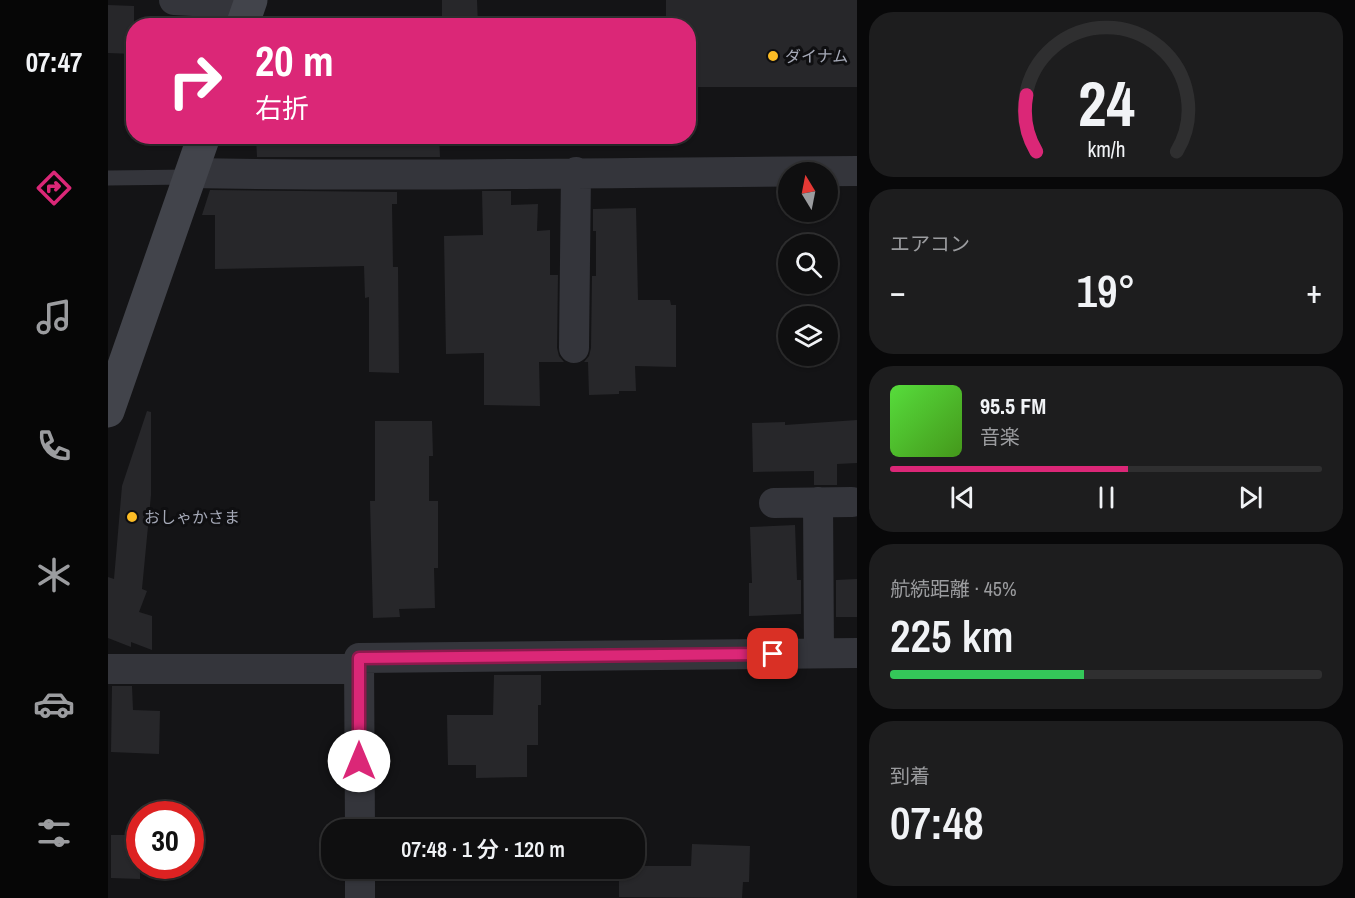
<!DOCTYPE html>
<html lang="ja">
<meta charset="utf-8">
<style>
body{margin:0;font-family:"Archivo Narrow","Noto Sans JP",sans-serif;background:#1d1d1e;color:#f1f3f6;height:100vh;display:flex;flex-direction:column;font-size:22px;white-space:nowrap}
*{box-sizing:border-box;margin:0}
p{font-size:20px;color:#9b9c9f}
.icon{flex:none;width:33px;height:33px;fill:none;stroke:currentColor;stroke-width:2;stroke-linecap:round;stroke-linejoin:round}
.map{position:relative;flex:1;overflow:hidden}
.sheet{display:flex;flex-direction:column;gap:12px;padding:12px;background:#080809;width:498px}
.sheet>*{flex:none}
.top-card{position:absolute;left:18px;top:18px;width:570px;height:126px;border-radius:24px;box-shadow:0 2px 4px #0004,0 0 0 2px #2f2f30;background:#db2777;color:#fff;overflow:hidden}
.needle{width:39px;rotate:350deg}
.tools{position:absolute;left:670px;top:162px;display:grid;gap:12px}
.tools a{display:grid;place-items:center;width:60px;height:60px;border-radius:50%;background:#0f0f10;box-shadow:0 2px 4px #0004,0 0 0 2px #2f2f30;font-size:30px}
.speed{position:absolute;left:18px;top:801px;display:flex;gap:12px;font-size:30px;font-weight:700;text-align:center}
.speed>*{display:grid;place-content:center;width:78px;height:78px;border-radius:50%;background:#0f0f10;box-shadow:0 2px 4px #0004,0 0 0 2px #2f2f30;line-height:1}
.speed .limit{border:9px solid #d22;background:#fff;color:#111}
.pin{position:absolute;display:grid;place-items:center;width:51px;height:51px;color:#fff;margin:-26px;border-radius:12px;box-shadow:0 3px 9px #0006}
.me{position:absolute;width:66px;margin:-33px;rotate:0deg;stroke-linejoin:round;filter:drop-shadow(0 0 4px #0008)}
.turn{display:flex;align-items:center;gap:21px;height:126px;padding:0 30px;font-size:27px}
.turn .icon{width:78px;height:78px;stroke-width:2.5}
.turn b{display:block;font-size:42px;line-height:51px}
.big{font-size:45px;font-weight:600;line-height:1.1}
.sheet .tile{flex:1;display:flex;flex-direction:column;justify-content:center;gap:9px;min-width:0;padding:0 21px;border-radius:24px;background:#1d1d1e}
.sheet .dial{align-items:center;gap:0}
.dial svg{height:156px;overflow:visible;fill:none;stroke:#2f2f30;stroke-width:7;stroke-linecap:round;text-anchor:middle}
.dial text{fill:#f1f3f6;stroke:none}
.song{display:flex;align-items:center;gap:18px}
.cover{width:72px;height:72px;border-radius:9px;background:linear-gradient(135deg,hsl(110 70% 55%),hsl(100 70% 35%))}
.played{height:6px;border-radius:3px;background:linear-gradient(90deg,#db2777 55%,#2f2f30 55%)}
.keys{display:flex;justify-content:space-around;direction:ltr}
.heat{display:flex;justify-content:space-between;align-items:center;font-size:33px;direction:ltr}
.charge{height:9px;border-radius:4px;background:linear-gradient(90deg,#34c759 45%,#2f2f30 0)}
.trip{position:absolute;left:213px;top:819px;width:324px;height:60px;border-radius:24px;background:#0f0f10;box-shadow:0 2px 4px #0004,0 0 0 2px #2f2f30;font-weight:600;line-height:60px;text-align:center}
main{display:flex;flex:1;min-height:0}
.dock{display:flex;flex-direction:column;width:108px;justify-content:space-around;align-items:center;background:#060606;color:#9b9c9f}
.dock .icon{width:42px;height:42px}
.dock .on{color:#db2777}
.dock b{font-size:27px;color:#f1f3f6}
.map>svg:first-child{display:block}
</style>
<main>
<nav class="dock">
<b>07:47</b>
<svg class="icon on" aria-label="directions" viewBox="0 0 24 24"><path d="M12 3l9 9-9 9-9-9zM9 14v-3h6M13 9l2 2-2 2"/></svg>
<svg class="icon" aria-label="music" viewBox="0 0 24 24"><path d="M9 18V5l10-2v13"/><circle cx="6" cy="18" r="3"/><circle cx="16" cy="16" r="3"/></svg>
<svg class="icon" aria-label="phone" viewBox="0 0 24 24"><path d="M5 4h4l2 5-3 2q2 4 5 5l2-3 5 2v4C11 20 4 13 5 4z"/></svg>
<svg class="icon" aria-label="climate" viewBox="0 0 24 24"><path d="M12 3v18M4 7l16 10M4 17L20 7"/></svg>
<svg class="icon" aria-label="car" viewBox="0 0 24 24"><path d="M5 17H2v-5l4-1 3-4h7l3 4 3 1v5h-3M9 17h6M6 11h13"/><circle cx="7" cy="17" r="2"/><circle cx="17" cy="17" r="2"/></svg>
<svg class="icon" aria-label="filters" viewBox="0 0 24 24"><path d="M4 7h16M4 17h16"/><circle cx="9" cy="7" r="2"/><circle cx="15" cy="17" r="2"/></svg>
</nav>
<div class="map">
<svg width="749" height="898" viewBox="0 0 749 898">
<rect width="100%" height="100%" fill="#141416"/>
<path fill="#27272a" d="M334 0H369L370 26H334Z
M558 0H749V87H580V26H558Z
M0 5 26 6V54L0 53Z
M148 136H331L332 157H149Z
M102 190 289 192V204H284L285 267H290L291 373 261 372V297L257 298 256 266 107 269V215H94Z
M374 191H403V205L430 204 429 231 442 230V275H450L449 348 451 356 456 362H431L432 406 376 405V353L338 354 336 236 375 235Z
M528 208 530 300H562L563 305H568V367L527 366 528 391H511V394L481 395 480 362H476L481 356 483 348 484 276H488V231H485V209Z
M39 411 43 412V495L34 589 39 591 31 612 44 616V650L23 642V647L0 638V577L6 579 14 486Z
M749 420V463L729 464V485H706V471L645 472 644 423 677 422V425Z
M267 421H324L325 456H321V501H330V568H326L327 608 291 609 292 617 265 618 262 501H267Z
M687 525 689 580H693V614L641 616V583H644L642 527Z
M749 579V617H728V580Z
M386 675H433V705H430V745H419V777L368 778V765H340L339 715H385Z
M4 686H24L25 710 52 711 51 754 3 752Z
M3 835H32V879L3 878Z
M584 844 642 846 641 882H635L634 898 511 897V868H526V866H583Z
M278 868H330V873L278 872Z"/>
<g fill="none" stroke-linecap="round" stroke-linejoin="round">
<path stroke="#34353b" stroke-width="15" d="M0 178 82 177"/>
<path stroke="#34353b" stroke-width="30" d="M66 0 142 4
M83 173C305 177 527 172 749 171
M466 348 468 172
M710 502 711 653
M666 503 744 502
M0 669H251
M252 830 251 658 749 653
M252 868V898"/>
<path stroke="#42444b" stroke-width="33" d="M134 26 143 0
M0 411 96 136"/>
</g>
<g fill="none" stroke-linecap="round" stroke-linejoin="round">
<defs>
<path id="route" d="M251 761V658L665 654"/>
</defs>
<use href="#route" stroke="#8e194d" stroke-width="15"/>
<use href="#route" stroke="#db2777" stroke-width="10"/>
</g>
<g fill="#fcbc25" stroke="#0f0f11" stroke-width="2">
<circle cx="665" cy="56" r="6"/>
<circle cx="24" cy="517" r="6"/>
</g>
<g text-anchor="middle" dominant-baseline="central" stroke-width="6" stroke-linejoin="round" paint-order="stroke">
<g font-size="16" fill="#a5a9b7" stroke="#0f0f11" text-anchor="start">
<text x="677" y="56">ダイナム</text>
<text x="36" y="517">おしゃかさま</text>
</g>
</g>
</svg>
<div class="tools">
<a><svg class="needle" viewBox="-14 -14 28 28"><path d="M0-13l5 13h-10z" fill="#e53935"/><path d="M0 13l5-13h-10z" fill="#9b9c9f"/></svg></a>
<a><svg class="icon" aria-label="search" viewBox="0 0 24 24"><circle cx="10" cy="10" r="6"/><path d="M15 15l6 6"/></svg></a>
<a><svg class="icon" aria-label="layers" viewBox="0 0 24 24"><path d="M12 4l9 5-9 5-9-5zM3 14l9 5 9-5"/></svg></a>
</div>
<div class="speed"><div class="limit">30</div></div>
<div class="pin" style="left:665px;top:654px;background:#d93025"><svg class="icon" aria-label="arrive" viewBox="0 0 24 24"><path d="M6 21V4h12l-3 4 3 4H6"/></svg></div>
<svg class="me" style="left:251px;top:761px" viewBox="-20 -20 40 40"><circle r="19" fill="#fff"/><path d="M0-13L10 11 0 6-10 11z" fill="#db2777"/></svg>
<div class="trip">07:48 · 1 分 · 120 m</div>
<div class="top-card">
<div class="turn"><svg class="icon" aria-label="right" viewBox="0 0 24 24"><path d="M7 20v-9h11M14 6l5 5-5 5"/></svg><div><b>20 m</b>右折</div></div>
</div>
</div>
<section class="sheet">
<div class="tile dial"><svg viewBox="0 0 100 80">
<path d="M14 69A42 42 0 1 1 86 69"/>
<path d="M14 69A42 42 0 0 1 9 40" stroke="#db2777"/>
<text x="50" y="56" font-size="32" font-weight="700">24</text>
<text x="50" y="72" font-size="11">km/h</text>
</svg></div>
<div class="tile"><p>エアコン</p>
<div class="heat"><a>−</a><b class="big">19°</b><a>+</a></div>
</div>
<div class="tile">
<div class="song"><i class="cover"></i><div><b>95.5 FM</b><p>音楽</p></div></div>
<div class="played"></div>
<div class="keys"><svg class="icon" aria-label="previous" viewBox="0 0 24 24"><path d="M18 5L8 12l10 7zM5 5v14"/></svg><svg class="icon" aria-label="pause" viewBox="0 0 24 24"><path d="M8 5v14M16 5v14"/></svg><svg class="icon" aria-label="next" viewBox="0 0 24 24"><path d="M6 5l10 7-10 7zM19 5v14"/></svg></div>
</div>
<div class="tile"><p>航続距離 · 45%</p><b class="big">225 km</b><div class="charge"></div></div>
<div class="tile"><p>到着</p><b class="big">07:48</b></div>
</section>
</main>
